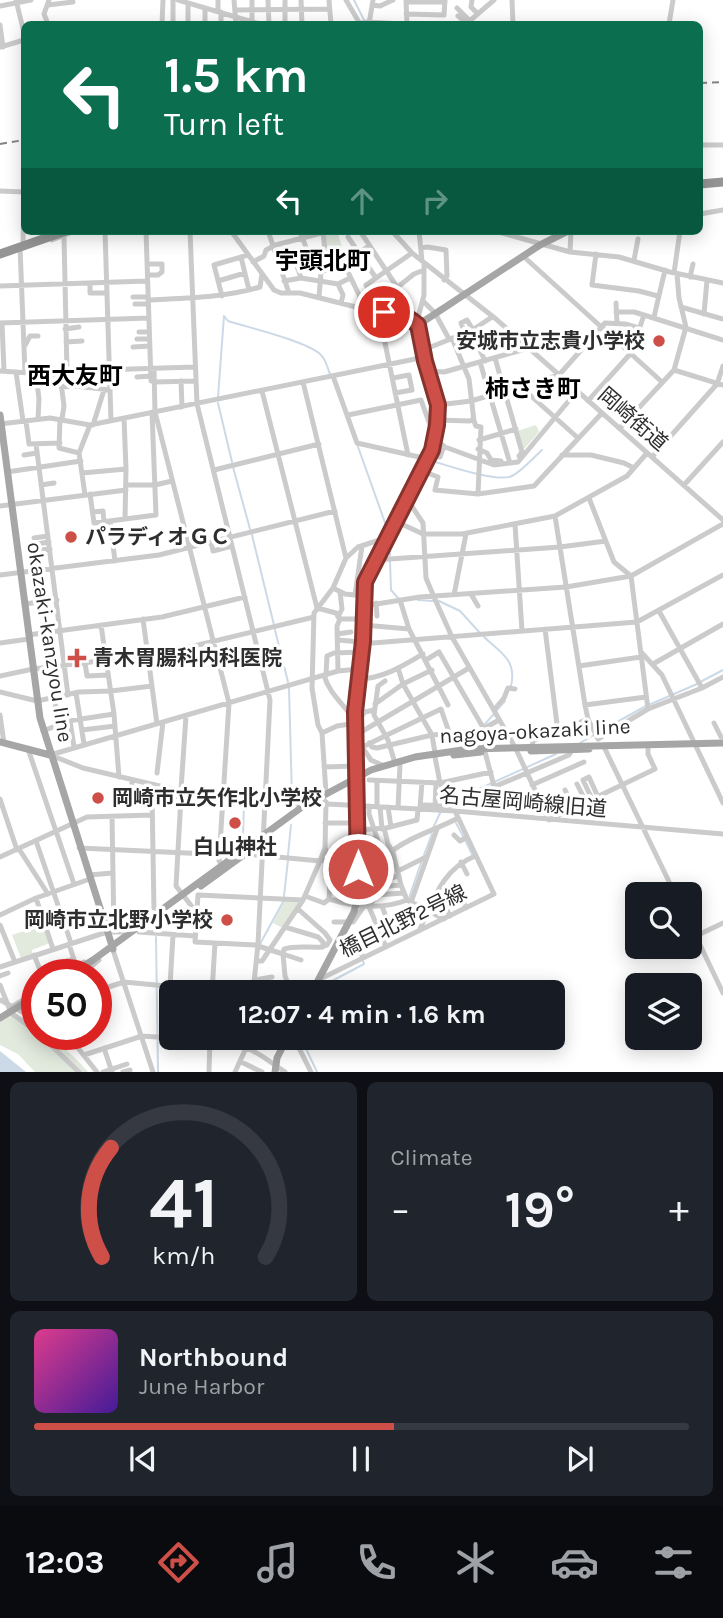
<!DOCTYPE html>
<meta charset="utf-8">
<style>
body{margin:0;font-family:Karla,"Noto Sans JP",sans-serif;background:#20242c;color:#f1f3f6;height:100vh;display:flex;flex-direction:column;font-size:26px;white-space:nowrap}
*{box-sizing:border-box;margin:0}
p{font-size:23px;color:#9ea1a6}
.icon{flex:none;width:38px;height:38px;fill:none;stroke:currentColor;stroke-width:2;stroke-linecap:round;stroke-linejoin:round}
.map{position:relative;height:1072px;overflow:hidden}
.sheet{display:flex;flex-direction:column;gap:10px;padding:10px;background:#0d0f14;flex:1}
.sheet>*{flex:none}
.hud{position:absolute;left:21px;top:21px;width:682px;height:214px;border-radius:10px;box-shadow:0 4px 18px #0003;background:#0b6e4f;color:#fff;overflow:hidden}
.tools{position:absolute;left:625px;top:882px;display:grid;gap:14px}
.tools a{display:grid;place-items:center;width:77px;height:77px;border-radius:10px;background:#171b24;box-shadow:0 4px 18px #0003;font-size:35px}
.speed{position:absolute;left:21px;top:959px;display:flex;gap:14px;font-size:35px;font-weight:700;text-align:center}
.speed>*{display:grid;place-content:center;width:91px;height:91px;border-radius:50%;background:#171b24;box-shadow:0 4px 18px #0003;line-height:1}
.speed .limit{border:10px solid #d22;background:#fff;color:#111}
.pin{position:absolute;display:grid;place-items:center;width:60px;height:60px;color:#fff;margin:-30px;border:4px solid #fff;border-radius:50%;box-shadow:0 2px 7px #0007}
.me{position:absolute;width:77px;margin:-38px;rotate:0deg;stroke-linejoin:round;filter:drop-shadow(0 0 5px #0008)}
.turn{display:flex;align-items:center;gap:24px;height:147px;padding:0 28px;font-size:32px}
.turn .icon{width:91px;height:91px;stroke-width:2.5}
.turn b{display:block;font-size:49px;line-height:60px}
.lanes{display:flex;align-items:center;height:66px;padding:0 28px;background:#0003;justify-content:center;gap:35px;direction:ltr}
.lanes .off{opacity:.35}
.big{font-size:52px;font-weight:700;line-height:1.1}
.sheet .card{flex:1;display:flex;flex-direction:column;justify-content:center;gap:10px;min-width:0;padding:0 24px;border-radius:10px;background:#20242c}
.sheet .dial{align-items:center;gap:0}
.dial svg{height:182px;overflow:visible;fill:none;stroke:#363941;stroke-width:7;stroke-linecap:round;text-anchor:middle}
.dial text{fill:#f1f3f6;stroke:none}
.song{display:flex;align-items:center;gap:21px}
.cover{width:84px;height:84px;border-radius:10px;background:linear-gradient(135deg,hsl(330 70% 55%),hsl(260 70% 35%))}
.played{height:7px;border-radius:4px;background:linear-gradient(90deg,#ce4f47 55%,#363941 55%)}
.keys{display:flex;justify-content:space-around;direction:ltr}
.heat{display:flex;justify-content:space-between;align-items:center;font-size:38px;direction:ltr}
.sheet .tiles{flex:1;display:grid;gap:10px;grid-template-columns:1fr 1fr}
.card:last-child{grid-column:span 2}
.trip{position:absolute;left:159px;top:980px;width:406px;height:70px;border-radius:10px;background:#171b24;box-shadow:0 4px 18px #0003;font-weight:700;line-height:70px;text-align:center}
.dock{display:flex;height:112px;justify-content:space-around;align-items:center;background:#090b0e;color:#9ea1a6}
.dock .icon{width:49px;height:49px}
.dock .on{color:#ce4f47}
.dock b{font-size:32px;color:#f1f3f6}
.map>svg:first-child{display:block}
</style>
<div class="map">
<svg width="723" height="1072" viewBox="0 0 723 1072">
<rect width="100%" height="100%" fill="#fff"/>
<path fill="#e2e9dd" d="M337 231 342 247 325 251 320 234Z
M536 425 539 432 523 450 517 431Z
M285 899H301L283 928 273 923Z
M38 911 50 943 32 950V954L21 958 12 935 27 930 22 917Z
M14 1012 37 1028V1034C52 1034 78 1060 88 1072H35L18 1054 0 1045V1022Z"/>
<path fill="#ccd9e7" d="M0 1051 26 1072H0Z"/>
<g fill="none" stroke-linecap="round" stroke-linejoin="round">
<path stroke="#ccd9e7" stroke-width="2" d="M354 0 364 20
M218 397 224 316 228 321C250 328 305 341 320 354 326 359 327 367 330 374
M218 403 232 462
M357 444 388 531
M429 460C446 465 497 483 512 476 523 470 532 459 542 450
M233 467 250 529
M252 535 274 625
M390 540V556
M390 561 391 590 398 598
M418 600 433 601
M439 601 460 611 480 633
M275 630 288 682
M484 637C501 653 517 660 511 686
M702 681 723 670
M289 688 292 798
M651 704 697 684
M497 710 505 701
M484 725 494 714
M599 732 646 706
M580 743 594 735
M450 802 556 754
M456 823 463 836
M433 828 441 811
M243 836 244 803
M465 840 472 854
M288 855 291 825
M424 855 432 834
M284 896 288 860
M409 898 422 860
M155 924V931
M156 937 158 1072
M260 944 284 900
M322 992 330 982 364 964 363 961
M301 1038 317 1072"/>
<path stroke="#cbcbcb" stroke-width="5" d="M16 0 24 33
M178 0 260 24
M218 0V11
M234 0 236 24
M268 0 269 24
M285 0V24
M301 0 302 24
M329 0 331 24
M346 0 360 24
M406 0 407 24
M472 0 471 7 478 14
M512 0 513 24
M406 2H445
M188 3V24
M48 5 73 2
M372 5 380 6 393 0
M0 6 31 0
M457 8 470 21
M235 10 329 9
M221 12V24
M406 14 444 15 445 0
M458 16 467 24
M252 22V0
M48 24 44 14 49 0
M162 24 163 0
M173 24V0
M205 24V8
M357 24 367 22 402 24
M369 24 373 0
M466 24 494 0
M669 24 673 0
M0 25 3 47
M0 47 24 40
M700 145H723
M0 191 24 192
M700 214 723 210
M105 231 111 421
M146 231 151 381
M190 231 197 404 270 700 258 944 253 992
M231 231 274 290 281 293H300L372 311 394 312 412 319 418 318
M268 231 289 293
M300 231 308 253 321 272 319 297
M360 231 397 287
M392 231 412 253 496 319 723 520
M419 231 422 261
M495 231 570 252 619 257 670 272 723 283
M64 237 67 371
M348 237 376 278
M52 240 75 231
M23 242 24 192
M272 246 329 231
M20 247 25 373
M421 248 427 247 446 250 447 276 444 280
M325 252 338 251 360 297 357 308
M570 252 571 231
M596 254 592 285 639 291 658 296
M523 256 662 382
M241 257 249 290
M294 257 301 278
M311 257 325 252 323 231
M634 260 638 239
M277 261 308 253
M253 262 264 256 266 250 272 247
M147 264H162V272L158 275H148
M321 272 343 263 369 246
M674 273 680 231
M690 277 693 264
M218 281 245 273
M284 281 301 278 338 284 350 278
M90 283V293H107
M338 284 343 295 341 303
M0 286 147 281
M222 296 214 265 248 255
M133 297H148
M148 300C186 298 223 298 260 287L262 274
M423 301 435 313 449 339
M379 302 414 274 424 270
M616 303 617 323
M135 304H148
M681 307 723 319
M385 312 366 285 412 253
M616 312H634L644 315
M704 314 707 280
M654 317 665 270
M418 318 424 295V263
M0 323 149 318
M2 323 4 371
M65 329 79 327
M471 331 485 361
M139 332H149
M465 334 461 323 467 320 473 330
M452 338 469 379 474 421 476 426 481 427 478 494
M137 339H149
M66 342 82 341
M385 343 408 455
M478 345 509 331
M24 347 30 336H38
M133 347 150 346
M423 350 471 331 492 317
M495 358 522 452 519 456
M480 362 509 460
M154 368 155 412 229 703 219 861 222 865
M674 370 723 385
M0 371 60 375 67 371 195 367
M428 371 444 372 529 348
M16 372 23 421
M36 374 39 399 38 419
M60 375 64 406 62 419
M333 376 357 443 428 459
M137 377 151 376
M393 378 409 375 412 390 395 393
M181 381 182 407
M154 382 195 381
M303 382 346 558
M61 387 76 386 110 390
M521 387 578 438
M262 391 317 608
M588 401 631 353 644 315 723 340
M438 405 471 401 559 375 605 323 625 324 639 328
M348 415 421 400 435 439 445 447 494 465 518 462 577 391
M60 419 59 448 79 453
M437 420 470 421 473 419
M26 421 29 444 60 443
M0 424 50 418 90 425 425 357
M93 425 104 390
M620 428 674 370 686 327 679 298 677 274
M479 440 516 429
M36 444 68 695
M478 449 487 453 491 460 501 461
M24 455 37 453
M430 455 440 457 444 446
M562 455H591L624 463 634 468
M652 457 717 384 723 366
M214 470 319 444
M422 471 438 477 435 490 478 494 534 486 602 413
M7 472 81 461
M82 473 126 469
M41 485 54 483
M126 485H155L172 481
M684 485 723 442
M90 494 94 523 125 519 126 469 124 418
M85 495 79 453 90 425
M589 498 614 562 631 576 648 709
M407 499 423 523 426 578 434 597 452 637 515 747 549 820 655 769 648 754V748
M0 506 126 490
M93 512 103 511 104 522
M555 516 585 705 588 719 598 739
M125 519 156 515 152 412
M110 521 115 561
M395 521 423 534H462L555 516 627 476 647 453
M515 524 522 631
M34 538 48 536
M211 542 213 551 232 546
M31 545 49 542
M32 551 50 549
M376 560 560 547 606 541
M0 575 159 555 335 511
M333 588 345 594 364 596
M471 594 478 606
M355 595 362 546
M454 595 466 534
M400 600 409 629 448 705
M376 603 377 616
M24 604 57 600
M364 606 420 597 566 587 631 576 723 524
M317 608 336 613 340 619H363
M659 611 702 688
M338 617 342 609 340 592
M143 619 157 724
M101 625 114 714 119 777
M363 625 409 629
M545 629 558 732
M337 634 351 632
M28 635 162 617 245 597
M338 640 373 643 637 622 723 575
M0 643 29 639
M641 652 662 675 723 803
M426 660 439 652 484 729 485 747
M85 663 87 676 108 675
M653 664 723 624
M579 666 641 657
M398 668 403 684 432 735 435 753
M338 671 337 626 340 619
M324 675C329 694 344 704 355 721
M326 675 327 656 334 653 361 652
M0 676 33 669 165 653 314 617
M358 679C382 679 403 666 423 654
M385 681 378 686 374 715 388 740 395 763
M0 692 37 701 79 692 111 691 152 686
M76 693 84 744
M54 698 59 724
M375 704 403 684 432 670
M585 705 646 697
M494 710 504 698 508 688 515 689
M0 715 4 743
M70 721 74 747
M714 723 721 737
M82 730 115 726
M43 731 68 721 114 714
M322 733 337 726 356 723 365 712 374 710
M356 735 469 668
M598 739 648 709 702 688 723 677
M369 743 372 747 377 748 432 735 479 731 499 720
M532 746 533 741 588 719
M362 747 371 760 384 766
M28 749 74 884
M605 749 675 894
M356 750 441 709 449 732
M485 752 494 786
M50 755 338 671 359 669
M53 756 83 768 202 796 296 803 302 807
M435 757 440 783 449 806
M324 767 356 766
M157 773 163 722
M132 780 131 798 152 795 200 798
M369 780 440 783 491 772
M577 784 586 802
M532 785 584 762
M131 787 152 795
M181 789 186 716
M565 790 574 808
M326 793 322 733 318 725 312 688 314 613 333 588 346 558 358 547 386 538
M152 795 154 911 156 913
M181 797 176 886 193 908 197 909
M0 799 17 850
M323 799 328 804 455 811 723 834
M592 799 583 780 589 777 598 797
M369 806V814L377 838
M377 807V781
M380 807 382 829
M388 807 391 827
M398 808 400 765
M420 808 422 782
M435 808 436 783
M112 816 114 931
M325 823H357
M384 828 388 844 393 852 401 885 407 900 444 919
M357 830 386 828 417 820 418 809 424 805 449 806 569 755 572 750
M357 830 369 849 382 859 390 878 399 876
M454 835 460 841 467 837
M365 840 377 838 382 859
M36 841 71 943
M79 848 230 855 232 857
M325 848 331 861 329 899C355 907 382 910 407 900
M19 849 48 894
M392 851C411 836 436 830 458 818
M246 854 320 861 357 855 377 857
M0 857 87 817 152 815
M461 862 467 874
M345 869 381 872
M398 871 426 857
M89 875 113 873
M331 878 350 879 378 885
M377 887 401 885
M376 895 404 893
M305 896 324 903 329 899
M461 896 466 908
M36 898 53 949
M382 906 386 917
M445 906 450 916
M369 907 376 895 384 865
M369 907 386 947
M298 909 325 933 330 940 327 945 323 946
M0 915 36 898 90 879
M334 922H353L364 906
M690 924 723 993
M0 925 15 962
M285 927 318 937 323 942V947C310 948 296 945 284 949L283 954 301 960
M419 931C434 900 441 870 475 856
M139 932 195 936
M696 936 723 923
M69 944 76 966
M113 950 153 1072
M34 955 42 975
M363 958 358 945 361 937 400 917 409 908 437 829
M257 961H262L303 900 320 861 325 848 326 802
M60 963 74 959
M0 967 107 932H124L127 935
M62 975 84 962
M81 975 99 960
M0 976 8 973
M255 980 272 977
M318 980 494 894 455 811
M0 985 11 1013 37 1032
M170 986 173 935
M96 991 124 982 229 992
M212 992 215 943
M290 992 313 990
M291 992 285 976 283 954 255 945 195 942 198 895 303 900
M0 1000 37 1020
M13 1006 37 991
M24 1011 37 1003
M39 1034 79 1072
M59 1034 78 1048 97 1072
M175 1038 248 1041
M257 1038 260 1040 265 1038
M294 1038 311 1072
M277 1040 281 1038
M104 1048 112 1072
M246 1048C261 1053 272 1064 285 1072
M84 1055 142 1036 172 1038
M241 1062 262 1072
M103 1072 127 1064
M123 1072 130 1070
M209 1072 210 1038
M235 1072 246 1048"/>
<path stroke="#a6a6a6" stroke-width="7" d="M0 415 40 718 113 949
M0 742 50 755
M531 751 589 749
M454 755 481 752
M201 886 256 846
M69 975 93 960 302 807 371 770 415 757 469 749 723 743
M312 992 354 912 357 900 355 712 363 641 365 582 428 459C449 415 427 369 418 325L540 245 568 231
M275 1072 277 1058 287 1038"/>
<path stroke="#959595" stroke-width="9" d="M700 184 723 182
M0 254 66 231"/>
<path stroke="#838383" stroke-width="2" stroke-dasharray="7 5" stroke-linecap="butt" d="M700 83 723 82
M0 144 24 140"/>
<path stroke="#a6a6a6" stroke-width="7" d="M0 1018 37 995"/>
</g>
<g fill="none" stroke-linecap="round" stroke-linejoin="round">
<defs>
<path id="route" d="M358 869 355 712 363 641 365 582 432 450 437 425 438 405 425 361 418 325C408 317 398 311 384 312"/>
</defs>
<use href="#route" stroke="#86332e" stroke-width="18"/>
<use href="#route" stroke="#ce4f47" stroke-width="12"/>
</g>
<g fill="#ce4f47" stroke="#fff" stroke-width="2.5">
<circle cx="659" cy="341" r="7"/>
<circle cx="71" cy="537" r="7"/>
<path d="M73.5 647.5h7v7h7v7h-7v7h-7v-7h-7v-7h7z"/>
<circle cx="98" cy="798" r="7"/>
<circle cx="235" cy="823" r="7"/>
<circle cx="227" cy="920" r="7"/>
</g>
<g text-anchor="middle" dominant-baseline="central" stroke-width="7" stroke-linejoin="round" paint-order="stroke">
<g font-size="21" font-weight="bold" fill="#2e2e2e" stroke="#fff" text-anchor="start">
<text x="645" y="341" text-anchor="end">安城市立志貴小学校</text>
<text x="85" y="537">パラディオＧＣ</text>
<text x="93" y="658">青木胃腸科内科医院</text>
<text x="112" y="798">岡崎市立矢作北小学校</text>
<text x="235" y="847" text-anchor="middle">白山神社</text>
<text x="213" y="920" text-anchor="end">岡崎市立北野小学校</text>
</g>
<g font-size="21" fill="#2e2e2e" stroke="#fff">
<text transform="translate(633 419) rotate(41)">岡崎街道</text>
<text transform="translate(50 642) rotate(81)">okazaki-kanzyou line</text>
<text transform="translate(535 731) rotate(-3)">nagoya-okazaki line</text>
<text transform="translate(523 802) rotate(5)">名古屋岡崎線旧道</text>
<text transform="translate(403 921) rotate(-26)">橋目北野2号線</text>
</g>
<g font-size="24" font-weight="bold" fill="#000" stroke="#fff">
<text x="323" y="261">宇頭北町</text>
<text x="75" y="376">西大友町</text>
<text x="533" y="389">柿さき町</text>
</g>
</g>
</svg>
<div class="tools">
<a><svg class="icon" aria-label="search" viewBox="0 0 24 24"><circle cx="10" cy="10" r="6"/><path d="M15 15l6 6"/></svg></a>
<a><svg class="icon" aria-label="layers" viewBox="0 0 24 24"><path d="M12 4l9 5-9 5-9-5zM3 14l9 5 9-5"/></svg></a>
</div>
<div class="speed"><div class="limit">50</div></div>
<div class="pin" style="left:384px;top:312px;background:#d93025"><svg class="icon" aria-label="arrive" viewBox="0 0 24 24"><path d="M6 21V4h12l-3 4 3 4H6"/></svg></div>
<svg class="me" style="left:358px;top:869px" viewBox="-20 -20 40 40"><circle r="17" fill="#ce4f47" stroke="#fff" stroke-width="3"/><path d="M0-11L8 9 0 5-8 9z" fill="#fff"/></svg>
<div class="trip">12:07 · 4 min · 1.6 km</div>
<div class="hud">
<div class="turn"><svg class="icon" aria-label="left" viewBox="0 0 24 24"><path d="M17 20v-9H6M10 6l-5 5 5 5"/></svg><div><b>1.5 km</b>Turn left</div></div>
<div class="lanes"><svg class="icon" aria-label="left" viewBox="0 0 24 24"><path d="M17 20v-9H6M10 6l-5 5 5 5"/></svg><svg class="icon off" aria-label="ahead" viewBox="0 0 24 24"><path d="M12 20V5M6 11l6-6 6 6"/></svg><svg class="icon off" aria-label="right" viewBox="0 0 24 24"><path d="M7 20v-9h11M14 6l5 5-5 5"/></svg></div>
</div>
</div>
<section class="sheet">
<div class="tiles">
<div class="card dial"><svg viewBox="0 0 100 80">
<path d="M14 69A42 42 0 1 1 86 69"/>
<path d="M14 69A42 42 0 0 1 18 21" stroke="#ce4f47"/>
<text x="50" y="56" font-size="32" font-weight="700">41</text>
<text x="50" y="72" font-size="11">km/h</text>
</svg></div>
<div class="card"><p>Climate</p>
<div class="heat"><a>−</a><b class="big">19°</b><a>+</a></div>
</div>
<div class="card">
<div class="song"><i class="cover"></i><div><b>Northbound</b><p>June Harbor</p></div></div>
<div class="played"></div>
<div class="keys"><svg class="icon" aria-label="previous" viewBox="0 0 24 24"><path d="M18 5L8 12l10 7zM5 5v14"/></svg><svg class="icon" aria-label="pause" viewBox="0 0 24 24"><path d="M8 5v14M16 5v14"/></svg><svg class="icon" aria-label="next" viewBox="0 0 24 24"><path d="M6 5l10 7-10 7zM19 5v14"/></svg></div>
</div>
</div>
</section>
<nav class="dock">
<b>12:03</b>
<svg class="icon on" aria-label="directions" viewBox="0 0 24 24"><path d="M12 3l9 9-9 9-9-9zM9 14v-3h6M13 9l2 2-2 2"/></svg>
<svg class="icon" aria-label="music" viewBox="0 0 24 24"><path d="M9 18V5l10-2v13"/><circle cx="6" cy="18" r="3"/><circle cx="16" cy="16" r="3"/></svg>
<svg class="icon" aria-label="phone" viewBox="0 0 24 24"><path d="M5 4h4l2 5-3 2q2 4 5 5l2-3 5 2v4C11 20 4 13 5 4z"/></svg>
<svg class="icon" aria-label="climate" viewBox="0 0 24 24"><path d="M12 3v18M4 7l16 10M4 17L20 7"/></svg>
<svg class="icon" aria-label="car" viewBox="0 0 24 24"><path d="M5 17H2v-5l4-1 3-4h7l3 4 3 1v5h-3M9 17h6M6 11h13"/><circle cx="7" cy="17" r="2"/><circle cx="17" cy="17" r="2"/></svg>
<svg class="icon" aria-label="filters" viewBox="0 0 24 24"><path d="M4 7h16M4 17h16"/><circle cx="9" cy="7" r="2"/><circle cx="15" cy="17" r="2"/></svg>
</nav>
